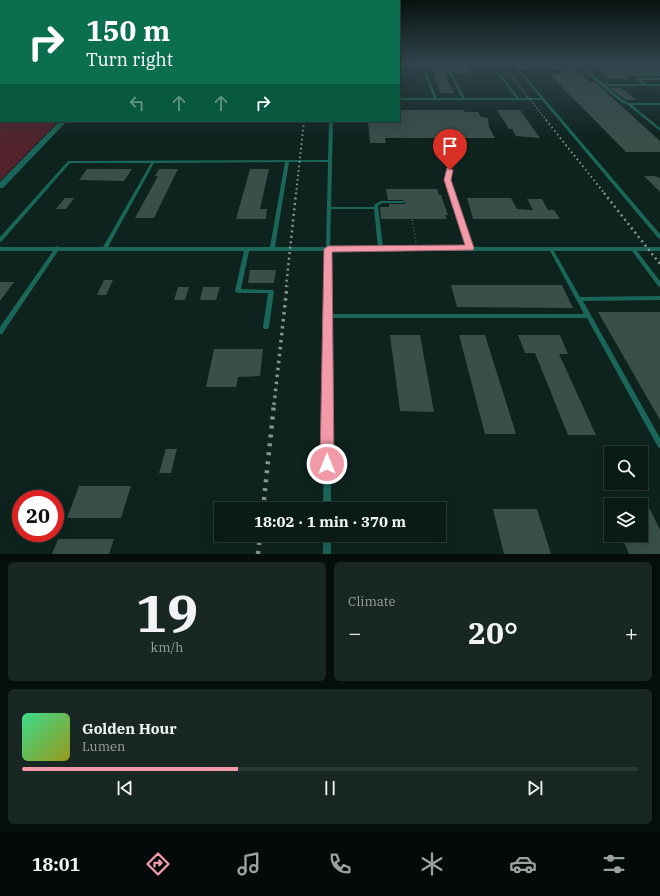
<!DOCTYPE html>
<meta charset="utf-8">
<style>
body{margin:0;font-family:"IBM Plex Serif",serif;background:#182723;color:#f1f3f6;height:100vh;display:flex;flex-direction:column;font-size:15px;white-space:nowrap}
*{box-sizing:border-box;margin:0}
p{font-size:13px;color:#99a1a1}
.icon{flex:none;width:22px;height:22px;fill:none;stroke:currentColor;stroke-width:2;stroke-linecap:round;stroke-linejoin:round}
.map{position:relative;height:554px;overflow:hidden}
.drawer{display:flex;flex-direction:column;gap:8px;padding:8px;background:#060e0c;flex:1}
.drawer>*{flex:none}
.hud{position:absolute;left:0px;top:0px;width:400px;height:122px;box-shadow:0 4px 16px #0002,0 0 0 1px #2a3835;background:#0b6e4f;color:#fff;overflow:hidden}
.buttons{position:absolute;left:604px;top:446px;display:grid;gap:8px}
.buttons a{display:grid;place-items:center;width:44px;height:44px;border-radius:0px;background:#0a1a16;box-shadow:0 4px 16px #0002,0 0 0 1px #2a3835;font-size:20px}
.speed{position:absolute;left:12px;top:490px;display:flex;gap:8px;font-size:20px;font-weight:700;text-align:center}
.speed>*{display:grid;place-content:center;width:52px;height:52px;border-radius:50%;background:#0a1a16;box-shadow:0 4px 16px #0002,0 0 0 1px #2a3835;line-height:1}
.speed .limit{border:6px solid #d22;background:#fff;color:#111}
.pin{position:absolute;display:grid;place-items:center;width:34px;height:34px;color:#fff;margin:-41px -17px;border-radius:50% 50% 50% 0;rotate:-45deg;box-shadow:0 0 4px #0007}
.pin .icon{rotate:45deg}
.me{position:absolute;width:44px;margin:-22px;rotate:0deg;stroke-linejoin:round;filter:drop-shadow(0 0 3px #0008)}
.turn{display:flex;align-items:center;gap:14px;height:84px;padding:0 20px;font-size:18px}
.turn .icon{width:52px;height:52px;stroke-width:2.5}
.turn b{display:block;font-size:28px;line-height:34px}
.lanes{display:flex;align-items:center;height:38px;padding:0 20px;background:#0003;justify-content:center;gap:20px;direction:ltr}
.lanes .off{opacity:.35}
.big{font-size:30px;font-weight:700;line-height:1.1}
.drawer .widget{flex:1;display:flex;flex-direction:column;justify-content:center;gap:6px;min-width:0;padding:0 14px;border-radius:6px;background:#182723}
.drawer .dial{align-items:center;gap:0}
.dial b{font-size:52px;line-height:1}
.song{display:flex;align-items:center;gap:12px}
.cover{width:48px;height:48px;border-radius:6px;background:linear-gradient(135deg,hsl(150 70% 55%),hsl(60 70% 35%))}
.played{height:4px;border-radius:2px;background:linear-gradient(90deg,#f39aa9 35%,#2a3835 35%)}
.keys{display:flex;justify-content:space-around;direction:ltr}
.heat{display:flex;justify-content:space-between;align-items:center;font-size:22px;direction:ltr}
.drawer .tiles{flex:1;display:grid;gap:8px;grid-template-columns:1fr 1fr}
.widget:last-child{grid-column:span 2}
.trip{position:absolute;left:214px;top:502px;width:232px;height:40px;border-radius:0px;background:#0a1a16;box-shadow:0 4px 16px #0002,0 0 0 1px #2a3835;font-weight:700;line-height:40px;text-align:center}
.dock{display:flex;height:64px;justify-content:space-around;align-items:center;background:#040a09;color:#99a1a1}
.dock .icon{width:28px;height:28px}
.dock .active{color:#f39aa9}
.dock b{font-size:18px;color:#f1f3f6}
.map>svg:first-child{display:block}
</style>
<div class="map">
<svg width="660" height="554" viewBox="0 0 660 554">
<rect width="100%" height="100%" fill="#0e231e"/>
<path fill="#52232d" d="M0 63 1 121H59L0 181Z"/>
<path fill="#394f4a" d="M458 63H465L472 74 453 73 450 67 455 66 454 65H458Z
M615 64 660 65V76H626L630 79H609L594 66H618Z
M432 67H444L448 73H444L454 93H441L433 75H436Z
M558 70H571L575 74H581L590 82H595L660 141V152H626L549 74H562Z
M610 88H621L636 100H626Z
M399 110H464L465 112H478L481 117 488 118 489 127 495 138H385L386 143H370L368 121H399Z
M497 110H520L540 138 516 136 512 129H509Z
M87 169H132L124 181 79 180Z
M159 169H178L154 218H135L158 176H155Z
M250 169H269L260 209H267L266 219H236Z
M644 176H655L660 178V192Z
M386 189H437L439 195H441L448 215H445L447 219H381L380 207H389V204H403L406 203 403 200H388Z
M65 198H74L66 209H56Z
M467 198H511L517 209 533 210 527 199H542L548 210H554L560 219H473Z
M250 270H276L274 283H248Z
M104 280H113L106 295H97Z
M0 282H14L0 301Z
M451 285H562L573 308 457 307Z
M178 287H189L185 300H174Z
M203 287H220L216 300H200Z
M598 312H660V420Z
M390 335H420L434 412 400 411Z
M459 335H485L516 434H485Z
M518 335H560L568 354H559L596 435H568L535 353H525Z
M214 349H263L260 376 238 377 236 387H206Z
M166 449H177L171 473H159Z
M79 486H131L121 518H67Z
M493 509H537L551 554H504Z
M641 509H650L660 530V554H629L621 535H641Z
M58 539H114L109 554H52Z"/>
<g fill="none" stroke-linecap="round" stroke-linejoin="round">
<path stroke="#4e615c" stroke-width="1.5" stroke-dasharray="1 2.5" stroke-linecap="butt" d="M412 220 416 242"/>
<path fill="#1a6658" fill-rule="evenodd" d="M420 63H422L437 98H462L444 63H446L465 98H516L490 63H492L519 98H541L512 63H514L518 67H583L604 84H643L637 80V78H660V80H641L647 84H660V86H606L623 100 629 103H660V105H632L660 128V131L628 105 621 102 582 69H519L660 234V239L658 238 542 100H399V98H434Z
M329 121H333L331 207H374L375 204 381 201H403L405 202 403 203H382L378 206 383 247H467L446 180 448 170 438 143 440 142 442 143 452 170 450 180 472 247H660V251H637L660 281V287L658 286 632 251H554L580 297 660 296V300L583 301 660 438V448L658 447 587 318H330L331 509H323L326 251H249L241 289 273 290 274 291 269 327 268 329H264L263 327 268 293H238L236 292 235 291 244 251H58L2 334H0V327L53 251H0V247H55L57 246 59 247H103L151 163H70L2 241 0 242V237L68 161 328 160ZM285 162 270 247H108L154 163ZM289 162H328L326 247H275ZM331 209H374L378 247H330ZM330 251H550L584 314H330Z
M323 535H331V554H323Z"/>
<path fill="#1a6658" fill-rule="evenodd" d="M60 121H67L3 188H0V182Z"/>
<path stroke="#869793" stroke-width="1.5" stroke-dasharray="1 2" stroke-linecap="butt" d="M501 63 547 121"/>
<path stroke="#869793" stroke-width="2" stroke-dasharray="1.5 3" stroke-linecap="butt" d="M546 120 605 194
M296 194 304 121"/>
<path stroke="#869793" stroke-width="2.5" stroke-dasharray="2 3.5" stroke-linecap="butt" d="M604 193 660 264
M286 287 296 193"/>
<path stroke="#869793" stroke-width="3.5" stroke-dasharray="2.5 4.5" stroke-linecap="butt" d="M274 405 287 286"/>
<path stroke="#869793" stroke-width="4.5" stroke-dasharray="3 6" stroke-linecap="butt" d="M263 509 274 404
M258 554 260 535"/>
</g>
<linearGradient id="sky" x2="0" y2="1"><stop stop-color="#081310"/><stop offset="0.45" stop-color="#30454c"/><stop offset="1" stop-color="#30454c" stop-opacity="0"/></linearGradient>
<rect width="660" height="141" fill="url(#sky)"/>
<path fill="#f39aa9" stroke="#9e646e" d="M447 168 453 170 451 180 474 248 473 250 332 252 334 464 332 469 327 471 322 469 320 464 324 249 328 246 465 245 444 180Z"/>
</svg>
<div class="buttons">
<a><svg class="icon" aria-label="search" viewBox="0 0 24 24"><circle cx="10" cy="10" r="6"/><path d="M15 15l6 6"/></svg></a>
<a><svg class="icon" aria-label="layers" viewBox="0 0 24 24"><path d="M12 4l9 5-9 5-9-5zM3 14l9 5 9-5"/></svg></a>
</div>
<div class="speed"><div class="limit">20</div></div>
<div class="pin" style="left:450px;top:170px;background:#d93025"><svg class="icon" aria-label="arrive" viewBox="0 0 24 24"><path d="M6 21V4h12l-3 4 3 4H6"/></svg></div>
<svg class="me" style="left:327px;top:464px" viewBox="-20 -20 40 40"><circle r="17" fill="#f39aa9" stroke="#fff" stroke-width="3"/><path d="M0-11L8 9 0 5-8 9z" fill="#fff"/></svg>
<div class="trip">18:02 · 1 min · 370 m</div>
<div class="hud">
<div class="turn"><svg class="icon" aria-label="right" viewBox="0 0 24 24"><path d="M7 20v-9h11M14 6l5 5-5 5"/></svg><div><b>150 m</b>Turn right</div></div>
<div class="lanes"><svg class="icon off" aria-label="left" viewBox="0 0 24 24"><path d="M17 20v-9H6M10 6l-5 5 5 5"/></svg><svg class="icon off" aria-label="ahead" viewBox="0 0 24 24"><path d="M12 20V5M6 11l6-6 6 6"/></svg><svg class="icon off" aria-label="ahead" viewBox="0 0 24 24"><path d="M12 20V5M6 11l6-6 6 6"/></svg><svg class="icon" aria-label="right" viewBox="0 0 24 24"><path d="M7 20v-9h11M14 6l5 5-5 5"/></svg></div>
</div>
</div>
<section class="drawer">
<div class="tiles">
<div class="widget dial"><b>19</b><p>km/h</p></div>
<div class="widget"><p>Climate</p>
<div class="heat"><a>−</a><b class="big">20°</b><a>+</a></div>
</div>
<div class="widget">
<div class="song"><i class="cover"></i><div><b>Golden Hour</b><p>Lumen</p></div></div>
<div class="played"></div>
<div class="keys"><svg class="icon" aria-label="previous" viewBox="0 0 24 24"><path d="M18 5L8 12l10 7zM5 5v14"/></svg><svg class="icon" aria-label="pause" viewBox="0 0 24 24"><path d="M8 5v14M16 5v14"/></svg><svg class="icon" aria-label="next" viewBox="0 0 24 24"><path d="M6 5l10 7-10 7zM19 5v14"/></svg></div>
</div>
</div>
</section>
<nav class="dock">
<b>18:01</b>
<svg class="icon active" aria-label="directions" viewBox="0 0 24 24"><path d="M12 3l9 9-9 9-9-9zM9 14v-3h6M13 9l2 2-2 2"/></svg>
<svg class="icon" aria-label="music" viewBox="0 0 24 24"><path d="M9 18V5l10-2v13"/><circle cx="6" cy="18" r="3"/><circle cx="16" cy="16" r="3"/></svg>
<svg class="icon" aria-label="phone" viewBox="0 0 24 24"><path d="M5 4h4l2 5-3 2q2 4 5 5l2-3 5 2v4C11 20 4 13 5 4z"/></svg>
<svg class="icon" aria-label="climate" viewBox="0 0 24 24"><path d="M12 3v18M4 7l16 10M4 17L20 7"/></svg>
<svg class="icon" aria-label="car" viewBox="0 0 24 24"><path d="M5 17H2v-5l4-1 3-4h7l3 4 3 1v5h-3M9 17h6M6 11h13"/><circle cx="7" cy="17" r="2"/><circle cx="17" cy="17" r="2"/></svg>
<svg class="icon" aria-label="filters" viewBox="0 0 24 24"><path d="M4 7h16M4 17h16"/><circle cx="9" cy="7" r="2"/><circle cx="15" cy="17" r="2"/></svg>
</nav>
